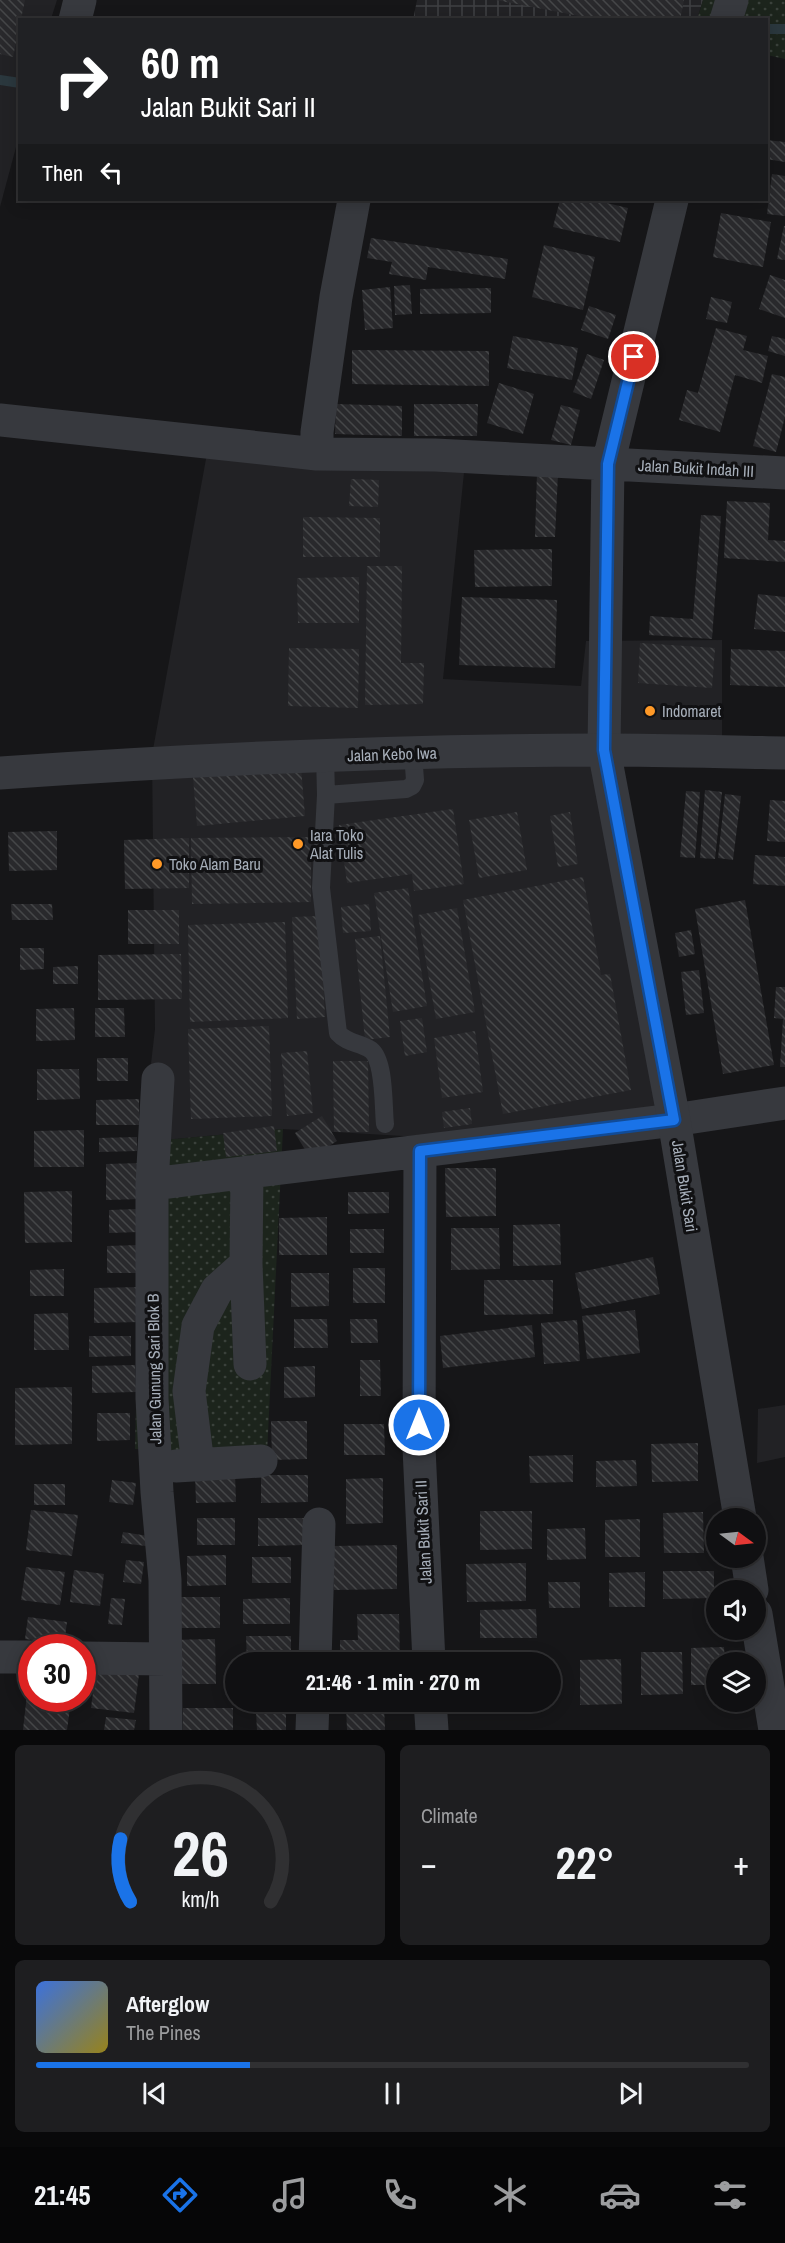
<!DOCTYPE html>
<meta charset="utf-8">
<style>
body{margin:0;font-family:"Archivo Narrow",sans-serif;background:#1e1e20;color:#f1f3f6;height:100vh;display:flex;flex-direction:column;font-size:22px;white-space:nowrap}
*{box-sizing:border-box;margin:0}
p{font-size:20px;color:#9c9d9f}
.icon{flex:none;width:33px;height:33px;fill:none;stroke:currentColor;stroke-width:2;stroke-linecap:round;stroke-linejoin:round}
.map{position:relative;height:1730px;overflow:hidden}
.side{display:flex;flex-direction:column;gap:15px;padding:15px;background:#09090a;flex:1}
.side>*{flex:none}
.hud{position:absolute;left:18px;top:18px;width:750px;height:183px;border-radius:0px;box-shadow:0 3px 15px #0003,0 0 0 2px #303032;background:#202124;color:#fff;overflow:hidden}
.needle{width:39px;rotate:105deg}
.controls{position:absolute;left:706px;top:1508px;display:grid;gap:12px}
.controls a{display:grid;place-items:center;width:60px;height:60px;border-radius:50%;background:#101012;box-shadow:0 3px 15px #0003,0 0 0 2px #303032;font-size:30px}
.speed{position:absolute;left:18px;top:1634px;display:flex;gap:12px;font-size:30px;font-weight:700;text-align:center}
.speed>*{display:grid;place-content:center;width:78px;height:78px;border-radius:50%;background:#101012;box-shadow:0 3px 15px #0003,0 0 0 2px #303032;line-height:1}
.speed .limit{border:9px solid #d22;background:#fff;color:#111}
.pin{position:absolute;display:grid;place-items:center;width:51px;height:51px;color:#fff;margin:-26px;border:3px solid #fff;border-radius:50%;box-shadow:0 2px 6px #0007}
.me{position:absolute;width:66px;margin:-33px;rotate:0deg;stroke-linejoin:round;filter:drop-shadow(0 0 4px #0008)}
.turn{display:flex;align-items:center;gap:21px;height:126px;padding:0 24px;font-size:27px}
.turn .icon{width:78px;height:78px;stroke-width:2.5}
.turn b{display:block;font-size:42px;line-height:51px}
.then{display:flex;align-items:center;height:57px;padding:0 24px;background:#0003;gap:12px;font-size:22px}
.big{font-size:45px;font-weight:700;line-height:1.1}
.side .widget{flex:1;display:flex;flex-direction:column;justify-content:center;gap:9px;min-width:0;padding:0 21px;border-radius:9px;background:#1e1e20}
.side .dial{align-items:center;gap:0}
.dial svg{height:156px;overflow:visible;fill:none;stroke:#303032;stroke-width:7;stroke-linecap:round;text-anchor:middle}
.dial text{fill:#f1f3f6;stroke:none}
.song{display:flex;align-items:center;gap:18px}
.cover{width:72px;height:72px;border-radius:9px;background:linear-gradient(135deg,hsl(220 70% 55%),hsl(50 70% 35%))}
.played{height:6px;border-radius:3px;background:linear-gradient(90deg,#1a73e8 30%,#303032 30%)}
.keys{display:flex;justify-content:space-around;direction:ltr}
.heat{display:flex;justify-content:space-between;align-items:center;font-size:33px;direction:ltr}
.side .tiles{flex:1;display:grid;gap:15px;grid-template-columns:1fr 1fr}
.widget:last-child{grid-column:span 2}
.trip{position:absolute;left:225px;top:1652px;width:336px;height:60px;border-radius:30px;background:#101012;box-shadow:0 3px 15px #0003,0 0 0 2px #303032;font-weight:700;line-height:60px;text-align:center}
.menu{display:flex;height:96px;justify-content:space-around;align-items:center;background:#060607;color:#9c9d9f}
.menu .icon{width:42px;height:42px}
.menu .current{color:#1a73e8}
.menu b{font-size:27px;color:#f1f3f6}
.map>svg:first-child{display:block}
</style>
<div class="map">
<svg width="785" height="1730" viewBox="0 0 785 1730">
<defs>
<pattern id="industrial-grid" width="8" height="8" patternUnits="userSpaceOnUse" patternTransform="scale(1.5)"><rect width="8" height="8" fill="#222225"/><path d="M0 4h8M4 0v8" fill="none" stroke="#3f4043"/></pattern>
<pattern id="grass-dots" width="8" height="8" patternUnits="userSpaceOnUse" patternTransform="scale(1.5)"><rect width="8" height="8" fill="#1c241c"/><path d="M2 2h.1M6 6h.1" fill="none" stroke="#3a413b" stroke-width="1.8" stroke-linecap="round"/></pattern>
<pattern id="building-back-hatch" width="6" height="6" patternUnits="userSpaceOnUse" patternTransform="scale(1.5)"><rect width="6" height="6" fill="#29292c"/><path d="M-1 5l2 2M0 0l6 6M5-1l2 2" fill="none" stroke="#454648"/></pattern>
</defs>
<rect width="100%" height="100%" fill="#161618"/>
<path fill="#222225" d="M0 0H57L51 19 20 20 19 136 0 207Z
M210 437 466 453 443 679 581 686 586 641 722 640V736L609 741 679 1125 539 1144 283 1129 142 1142 155 1029 152 755Z
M785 1405V1457L757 1463 758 1409Z"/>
<path fill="url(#industrial-grid)" d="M417 0H703L697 19 413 20Z"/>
<path fill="url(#grass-dots)" d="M703 0H785V59L767 55 766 20H697Z
M283 1129 267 1454 135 1449 142 1142Z"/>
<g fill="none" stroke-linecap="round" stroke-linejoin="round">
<path stroke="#2b383e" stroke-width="10" d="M766 29H785
M0 80 20 83"/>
</g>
<path fill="url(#building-back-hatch)" d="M0 0H25L13 57 0 54Z
M496 0H684L680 20H600Z
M766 140 785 142V162L766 159Z
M772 174 785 176V216L767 214Z
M560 200H594L628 208 620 242 553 227Z
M721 213 771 222 763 267 713 257Z
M784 226H785V260L777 259Z
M371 238 508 259 505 279 428 267 426 280 389 274 392 262 367 258Z
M544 245 595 257 583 310 532 297Z
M770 275 785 280V318L759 309Z
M410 285 412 314 395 315 394 286Z
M390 287 393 328 365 330 362 290Z
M491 288V313L420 314V289Z
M711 297 732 302 727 323 706 319Z
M589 306 616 315 608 339 581 330Z
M716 328 747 336 743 350 768 356 762 383 735 375 720 432 679 420 687 390 698 393Z
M513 336 578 348 572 380 507 368Z
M772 336 785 339V356L768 351Z
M352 350 489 351V386L352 384Z
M587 354 604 360 591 399 573 392Z
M772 374 785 377V417L776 452 753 446Z
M499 383 534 394 523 434 487 423Z
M336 404 402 406V436L335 434Z
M414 404H478L477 436H414Z
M561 405 580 410 571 445 551 440Z
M537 473 558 474 555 537H535Z
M351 479 379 480 378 507 349 506Z
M727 501 770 503 768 540 785 541V562L724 558Z
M701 515 721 516 712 639 649 635 650 616 693 619Z
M303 517 380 518V557H303Z
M552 549V586L475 587 474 550Z
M367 566H402L401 663H424L423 704 365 705Z
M359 577V623H298L297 578Z
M758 594 785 597V632L754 629Z
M462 597 557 600 555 668 459 665Z
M640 643 715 648 712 688 638 683Z
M289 648 359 649 358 708 288 706Z
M731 649 785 651V687L730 685Z
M301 767 305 816 197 826 193 777Z
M705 790 722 792 715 859 700 858Z
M686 791 700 792 695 858 680 857Z
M725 794 741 796 733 860 718 858Z
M770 800 785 801V842L767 841Z
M453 809 464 884 414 891 412 874 347 883 339 825Z
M517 812 527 870 479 878 469 820Z
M570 812 578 864 558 867 550 816Z
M57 831V870L9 871 8 832Z
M311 837V902L192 904 191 838Z
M189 838V888L125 889 124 840Z
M755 855 785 857V886L753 884Z
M583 877 601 975 610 974 631 1090 503 1114 463 900Z
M408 888 427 1006 393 1012 374 893Z
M745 900 774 1065 723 1074 695 909Z
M11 904H52L53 920H12Z
M369 904 371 931 343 933 341 907Z
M457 908 475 1012 436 1019 418 915Z
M128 910H179V944H128Z
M320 916 325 1017 297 1019 292 917Z
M285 922 288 1018 190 1022 188 925Z
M691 930 695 954 679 957 675 933Z
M380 936 390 1037 365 1040 355 939Z
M20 948H44V969L20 970Z
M181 954 182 999 98 1000V955Z
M78 966V984H53V967Z
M699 970 704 1013 686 1015 681 972Z
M776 987H785V1067H780L783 1019 774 1018Z
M74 1008 75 1040 36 1041V1009Z
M95 1008H124L125 1037H95Z
M422 1018 427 1052 405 1056 400 1021Z
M269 1026 272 1116 191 1119 188 1029Z
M475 1031 483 1092 442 1098 434 1038Z
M307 1051 313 1113 287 1116 281 1053Z
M97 1058H128V1081H97Z
M333 1061H368L369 1132H334Z
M37 1069H79L80 1099 37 1100Z
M139 1099V1125H96V1100Z
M470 1108 472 1124 444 1128 442 1112Z
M322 1116 337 1141 310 1158 295 1133Z
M274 1126 277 1151 226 1157 223 1133Z
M84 1130V1167H34V1131Z
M137 1137V1151L99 1152V1138Z
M142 1163V1199L106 1200V1164Z
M445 1168H496V1216L446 1217Z
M72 1191V1242L25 1243 24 1192Z
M348 1192H389V1213L348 1214Z
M138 1209 139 1232 109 1233V1210Z
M327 1217V1255H279V1218Z
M560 1224 561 1265 513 1266V1225Z
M451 1228H499L500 1269 451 1270Z
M350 1229H384V1253H350Z
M139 1245V1273H107V1246Z
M653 1257 660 1294 582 1309 575 1273Z
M353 1268H385V1303H353Z
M64 1269V1296H30V1270Z
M291 1273H329V1306L291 1307Z
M484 1280H553V1314L484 1315Z
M140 1287 141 1322 94 1323V1288Z
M635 1310 640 1353 587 1359 582 1316Z
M68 1313 69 1350H34V1314Z
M294 1319H327L328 1348H294Z
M350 1319H377L378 1343H351Z
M577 1320 580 1361 544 1364 541 1323Z
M532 1325 535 1357 443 1368 440 1336Z
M89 1336H131V1356L89 1357Z
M360 1360H380L381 1396H360Z
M135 1365 136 1392 92 1393V1366Z
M315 1366V1397L284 1398V1367Z
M72 1387V1444L15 1445V1388Z
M97 1413H130V1440L97 1441Z
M271 1421H307V1459L272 1460Z
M344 1424H384L385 1455H344Z
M698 1443V1481L652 1482 651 1444Z
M573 1455V1482L530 1483 529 1456Z
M636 1460 637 1486 596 1487V1461Z
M235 1473 236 1502 196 1503 195 1474Z
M261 1475H308V1502L261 1503Z
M383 1478V1523L346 1524V1479Z
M112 1480 136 1483 133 1505 109 1502Z
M34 1484H65V1505H34Z
M31 1510 78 1515 72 1556 26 1550Z
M480 1511H532V1549L480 1550Z
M703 1512 704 1553H664L663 1513Z
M197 1518H235V1545H197Z
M258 1518H304L305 1545 258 1546Z
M640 1519V1557H605V1520Z
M585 1528 586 1559 547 1560V1529Z
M123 1532 148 1536 146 1546 121 1543Z
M397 1545V1589L334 1590 333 1546Z
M226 1555V1585L187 1586V1556Z
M252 1557H291V1583H252Z
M126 1560 144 1562 141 1584 123 1582Z
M526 1563V1601L467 1602 466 1564Z
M26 1567 65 1572 60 1605 21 1600Z
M74 1570 104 1574 100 1606 70 1602Z
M663 1571H714V1598L663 1599Z
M645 1572V1607H609V1573Z
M548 1582H580V1608H549Z
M178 1597H220V1628H179Z
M111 1598 125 1599 122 1625 108 1624Z
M290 1598V1624H243V1599Z
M536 1609 537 1638H480V1610Z
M357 1614H399L400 1662H340V1640H358Z
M28 1617 67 1622 64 1644 25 1639Z
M246 1636H291V1662H247Z
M215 1639 216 1684H167V1640Z
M724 1647 725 1662H717V1685H691V1648Z
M641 1652H682L683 1694 641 1695Z
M621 1659 622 1704 580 1705V1660Z
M96 1668 139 1674 134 1713 91 1708Z
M27 1694 32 1695V1698L71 1700 67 1730H23Z
M346 1705H384L385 1730H347Z
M183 1708H233V1730H183Z
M286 1711V1730H257L256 1712Z
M106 1717 136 1720 134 1730H104Z"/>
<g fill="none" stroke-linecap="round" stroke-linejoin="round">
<path stroke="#37393e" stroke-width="18" d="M325 755 326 795 321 888 338 1033C348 1044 359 1042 371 1050 385 1061 383 1106 385 1124
M326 795 406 789 412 786 415 780 413 753"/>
<path stroke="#37393e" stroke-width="33" d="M75 20 80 0
M726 20 732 0
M0 420 317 454 435 455 785 473
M317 454V432L336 297 354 200
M604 750 608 464 672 200
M158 1079 152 1184V1398L157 1492 165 1580 166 1730
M420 1151 419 1448 429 1662
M247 1172 246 1264 250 1364
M152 1184 674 1120 785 1103
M198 1465 189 1391 198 1326 217 1290 246 1264
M176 1466 261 1461
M0 1657H32
M82 1658 166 1659
M315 1662 319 1524
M430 1701 432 1730
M312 1730 313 1701"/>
<path stroke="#37393e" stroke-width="33" d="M604 750 674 1120 740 1518
M0 773C201 759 402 750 603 750 664 750 724 752 785 753
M747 1557 752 1590
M756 1614 775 1730"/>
</g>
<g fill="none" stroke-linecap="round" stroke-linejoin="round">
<defs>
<path id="route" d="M419 1425 420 1151 674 1120 604 750 608 464 634 357"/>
</defs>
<use href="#route" stroke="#114b97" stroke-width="15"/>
<use href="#route" stroke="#1a73e8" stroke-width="10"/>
</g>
<g fill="#ff9927" stroke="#111113" stroke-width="2">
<circle cx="650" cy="711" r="6"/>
<circle cx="298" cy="844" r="6"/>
<circle cx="157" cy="864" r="6"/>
</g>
<g text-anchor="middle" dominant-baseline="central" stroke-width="6" stroke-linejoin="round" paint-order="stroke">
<g font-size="16" fill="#a7afba" stroke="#111113">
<text transform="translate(696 468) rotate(3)">Jalan Bukit Indah III</text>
<text transform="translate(392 754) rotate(-2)">Jalan Kebo Iwa</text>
<text transform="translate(685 1186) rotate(81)">Jalan Bukit Sari</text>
<text transform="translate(154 1369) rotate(-91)">Jalan Gunung Sari Blok B</text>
<text transform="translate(423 1532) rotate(-93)">Jalan Bukit Sari II</text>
</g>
<g font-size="16" fill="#a7afba" stroke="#111113" text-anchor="start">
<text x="662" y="711">Indomaret</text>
<text x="310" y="835">Iara Toko<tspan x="310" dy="18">Alat Tulis</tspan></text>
<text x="169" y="864">Toko Alam Baru</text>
</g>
</g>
</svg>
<div class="controls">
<a><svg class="needle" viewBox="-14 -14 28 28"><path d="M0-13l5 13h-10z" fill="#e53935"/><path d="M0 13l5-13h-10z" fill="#9c9d9f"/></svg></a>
<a><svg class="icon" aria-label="sound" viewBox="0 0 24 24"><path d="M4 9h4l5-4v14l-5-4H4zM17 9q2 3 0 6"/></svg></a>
<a><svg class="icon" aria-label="layers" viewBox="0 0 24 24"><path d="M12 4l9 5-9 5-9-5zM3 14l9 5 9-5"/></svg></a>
</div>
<div class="speed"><div class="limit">30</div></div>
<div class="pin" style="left:634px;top:357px;background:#d93025"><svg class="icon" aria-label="arrive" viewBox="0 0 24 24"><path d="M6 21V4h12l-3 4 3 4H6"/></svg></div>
<svg class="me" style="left:419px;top:1425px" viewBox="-20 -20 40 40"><circle r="17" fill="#1a73e8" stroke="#fff" stroke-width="3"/><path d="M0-11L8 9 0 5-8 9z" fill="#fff"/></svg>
<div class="trip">21:46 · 1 min · 270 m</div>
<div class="hud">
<div class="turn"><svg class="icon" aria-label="right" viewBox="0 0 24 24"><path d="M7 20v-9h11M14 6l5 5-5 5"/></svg><div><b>60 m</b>Jalan Bukit Sari II</div></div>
<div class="then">Then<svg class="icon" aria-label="left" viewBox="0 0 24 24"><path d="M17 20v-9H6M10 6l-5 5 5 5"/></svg></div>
</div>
</div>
<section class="side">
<div class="tiles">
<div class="widget dial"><svg viewBox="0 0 100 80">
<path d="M14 69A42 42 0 1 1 86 69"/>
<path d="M14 69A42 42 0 0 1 9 37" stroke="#1a73e8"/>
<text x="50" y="56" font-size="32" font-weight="700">26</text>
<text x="50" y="72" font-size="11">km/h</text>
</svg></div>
<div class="widget"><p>Climate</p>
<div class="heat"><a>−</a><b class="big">22°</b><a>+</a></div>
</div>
<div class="widget">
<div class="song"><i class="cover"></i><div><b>Afterglow</b><p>The Pines</p></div></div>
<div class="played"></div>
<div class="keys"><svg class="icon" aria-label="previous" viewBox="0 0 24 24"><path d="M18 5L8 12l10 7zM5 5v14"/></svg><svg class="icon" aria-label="pause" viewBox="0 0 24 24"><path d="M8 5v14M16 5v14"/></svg><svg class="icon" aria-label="next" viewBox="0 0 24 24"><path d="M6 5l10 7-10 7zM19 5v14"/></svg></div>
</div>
</div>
</section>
<nav class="menu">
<b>21:45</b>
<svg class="icon current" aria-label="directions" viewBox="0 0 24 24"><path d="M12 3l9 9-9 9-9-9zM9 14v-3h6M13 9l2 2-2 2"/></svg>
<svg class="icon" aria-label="music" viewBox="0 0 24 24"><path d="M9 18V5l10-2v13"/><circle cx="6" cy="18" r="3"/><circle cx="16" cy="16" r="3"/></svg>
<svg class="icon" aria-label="phone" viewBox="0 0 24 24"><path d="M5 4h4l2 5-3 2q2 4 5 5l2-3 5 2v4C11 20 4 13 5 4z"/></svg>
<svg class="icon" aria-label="climate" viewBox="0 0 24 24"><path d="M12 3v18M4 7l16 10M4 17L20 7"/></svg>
<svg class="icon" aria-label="car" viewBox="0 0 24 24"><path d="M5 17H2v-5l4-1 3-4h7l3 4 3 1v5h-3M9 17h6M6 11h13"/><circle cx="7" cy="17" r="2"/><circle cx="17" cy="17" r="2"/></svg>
<svg class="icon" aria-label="filters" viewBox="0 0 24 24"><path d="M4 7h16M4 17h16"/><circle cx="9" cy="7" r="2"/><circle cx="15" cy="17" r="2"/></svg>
</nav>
